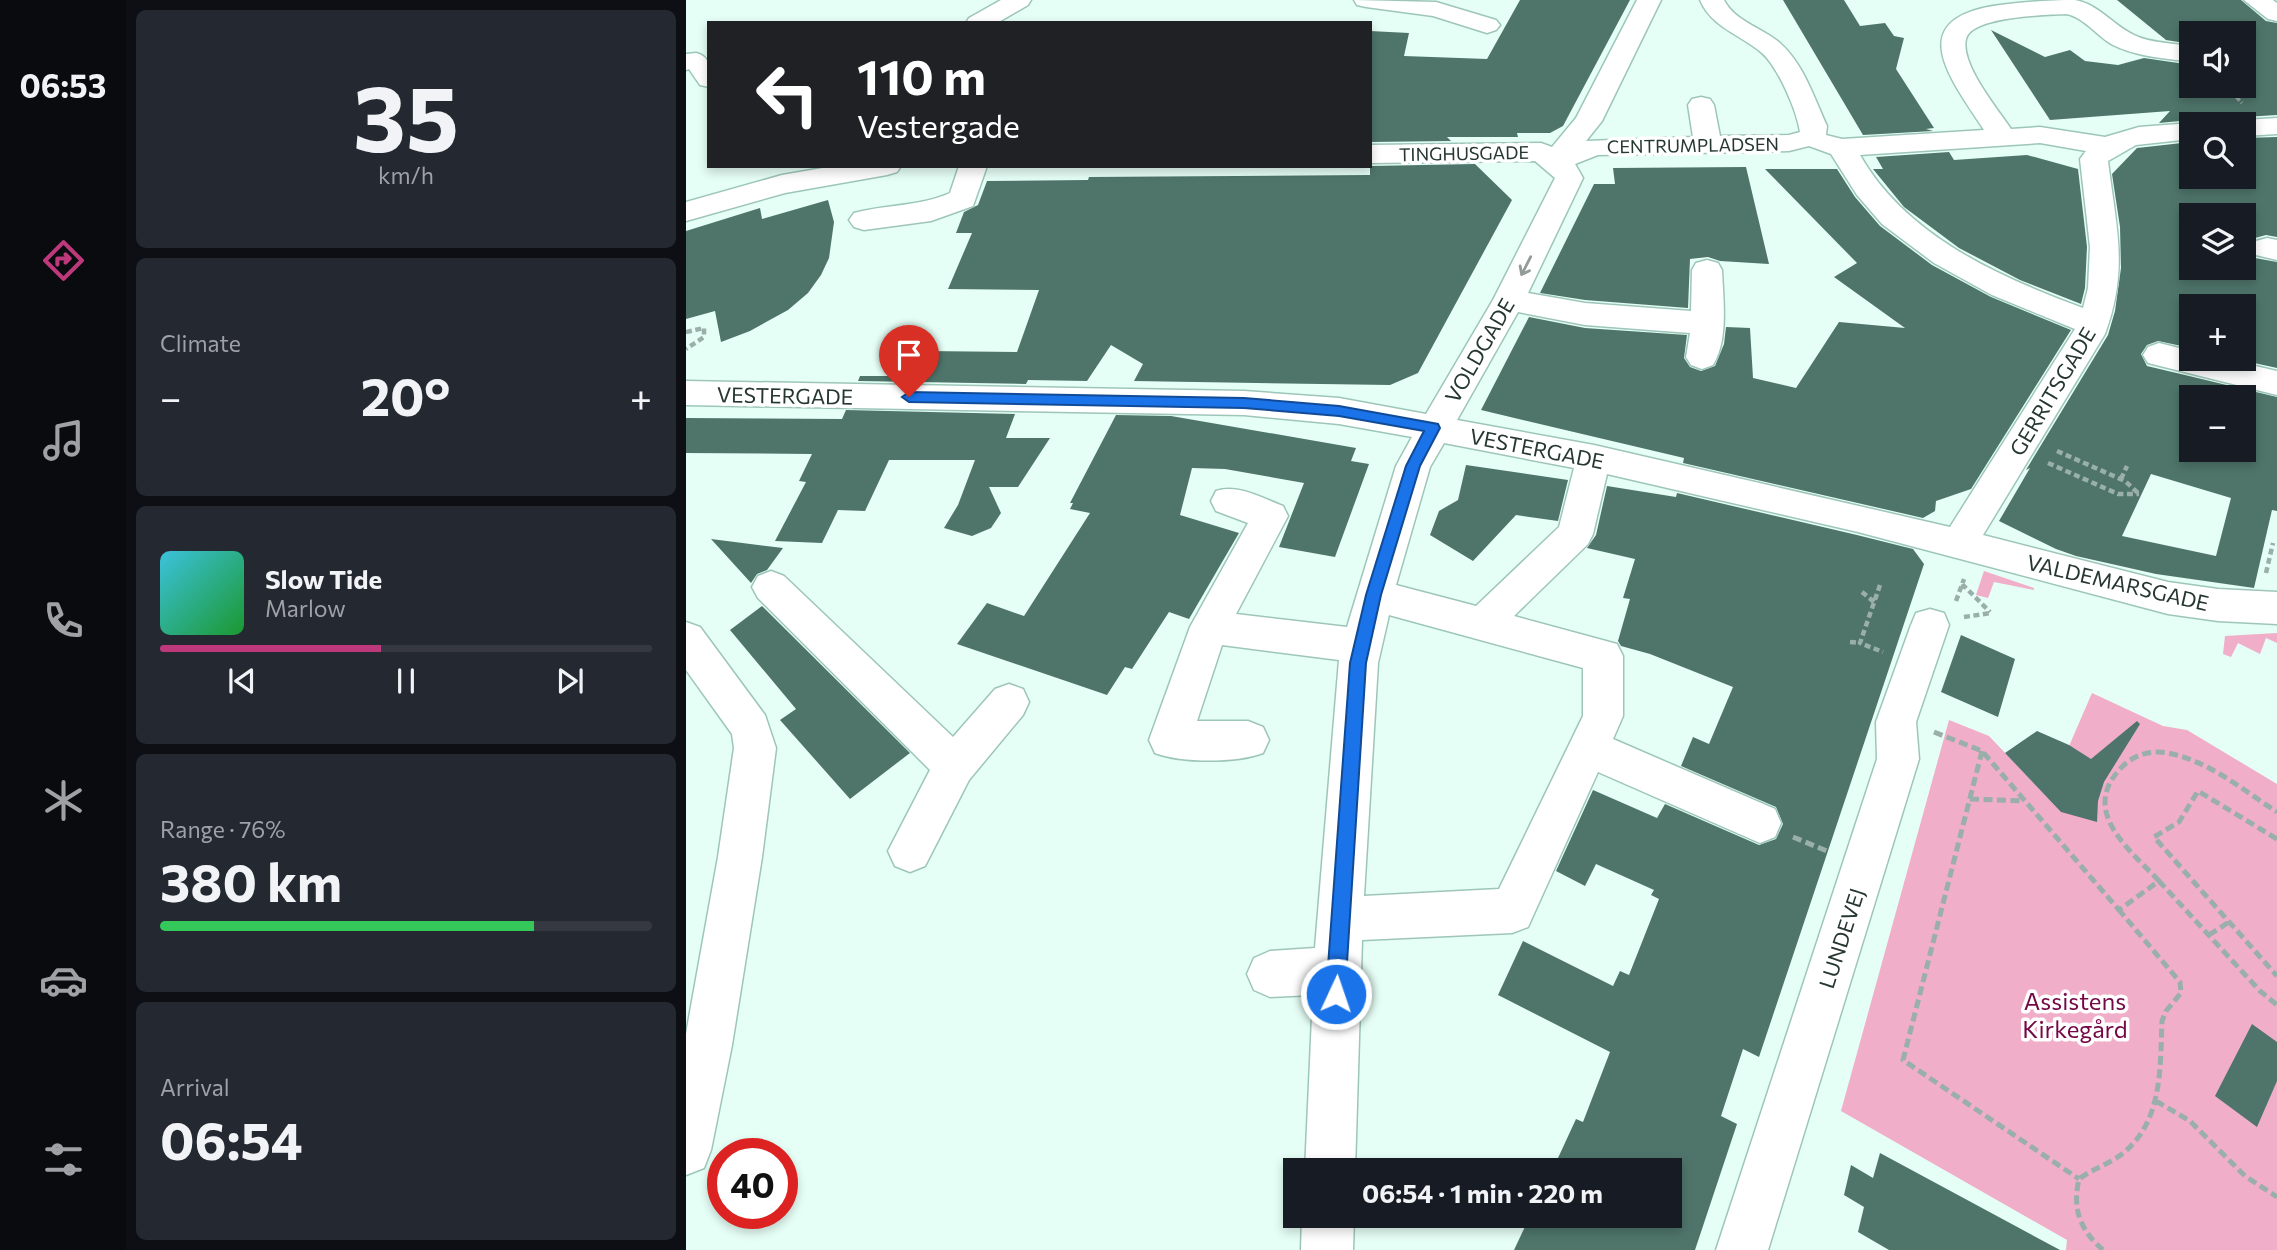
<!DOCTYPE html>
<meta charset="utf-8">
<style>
body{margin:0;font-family:Commissioner,sans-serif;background:#242831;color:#f1f3f6;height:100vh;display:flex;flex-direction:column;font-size:26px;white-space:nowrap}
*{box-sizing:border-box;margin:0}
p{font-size:23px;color:#9ea1a6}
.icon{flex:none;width:38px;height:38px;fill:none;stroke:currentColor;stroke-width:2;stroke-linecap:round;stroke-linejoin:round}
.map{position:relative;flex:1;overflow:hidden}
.sheet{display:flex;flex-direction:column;gap:10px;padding:10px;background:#0d0f14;width:560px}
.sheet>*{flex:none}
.banner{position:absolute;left:21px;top:21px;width:665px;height:147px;border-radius:0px;box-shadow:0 4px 10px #0003;background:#202124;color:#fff;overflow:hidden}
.tools{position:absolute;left:1493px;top:21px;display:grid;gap:14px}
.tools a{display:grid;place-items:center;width:77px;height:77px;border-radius:0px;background:#171b24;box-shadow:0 4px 10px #0003;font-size:35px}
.speed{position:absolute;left:21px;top:1138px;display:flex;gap:14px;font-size:35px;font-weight:700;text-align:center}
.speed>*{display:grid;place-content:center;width:91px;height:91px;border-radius:50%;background:#171b24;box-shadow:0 4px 10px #0003;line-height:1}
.speed .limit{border:10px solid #d22;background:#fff;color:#111}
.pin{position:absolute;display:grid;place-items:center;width:60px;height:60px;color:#fff;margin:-72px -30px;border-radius:50% 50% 50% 0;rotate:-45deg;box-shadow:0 0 7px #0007}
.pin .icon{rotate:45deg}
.me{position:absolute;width:77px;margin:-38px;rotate:3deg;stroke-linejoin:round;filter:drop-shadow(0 0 5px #0008)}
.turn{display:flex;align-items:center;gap:24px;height:147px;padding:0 35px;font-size:32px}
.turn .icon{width:91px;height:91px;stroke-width:2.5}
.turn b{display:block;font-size:49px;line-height:60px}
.big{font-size:52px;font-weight:700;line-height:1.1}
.sheet .widget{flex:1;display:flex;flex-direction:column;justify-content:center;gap:10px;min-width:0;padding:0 24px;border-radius:10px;background:#242831}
.sheet .dial{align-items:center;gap:0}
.dial b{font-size:91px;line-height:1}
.song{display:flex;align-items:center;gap:21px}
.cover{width:84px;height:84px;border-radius:10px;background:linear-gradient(135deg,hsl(190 70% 55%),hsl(130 70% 35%))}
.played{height:7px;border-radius:4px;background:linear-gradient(90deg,#be397c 45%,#363941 45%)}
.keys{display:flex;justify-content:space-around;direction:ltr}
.heat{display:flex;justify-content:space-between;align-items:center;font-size:38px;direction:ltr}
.charge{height:10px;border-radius:5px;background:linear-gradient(90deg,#34c759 76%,#363941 0)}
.trip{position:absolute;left:597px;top:1158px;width:399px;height:70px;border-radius:0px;background:#171b24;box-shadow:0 4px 10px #0003;font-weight:700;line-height:70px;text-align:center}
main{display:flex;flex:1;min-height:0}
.tab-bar{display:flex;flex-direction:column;width:126px;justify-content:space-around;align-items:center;background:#090b0e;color:#9ea1a6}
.tab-bar .icon{width:49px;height:49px}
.tab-bar .active{color:#be397c}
.tab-bar b{font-size:32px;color:#f1f3f6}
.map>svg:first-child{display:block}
</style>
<main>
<nav class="tab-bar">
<b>06:53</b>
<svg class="icon active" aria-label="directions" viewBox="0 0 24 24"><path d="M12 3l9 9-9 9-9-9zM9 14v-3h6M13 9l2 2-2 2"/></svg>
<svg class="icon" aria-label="music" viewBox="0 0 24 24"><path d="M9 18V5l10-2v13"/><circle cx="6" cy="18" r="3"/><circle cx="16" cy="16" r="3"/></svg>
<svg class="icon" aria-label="phone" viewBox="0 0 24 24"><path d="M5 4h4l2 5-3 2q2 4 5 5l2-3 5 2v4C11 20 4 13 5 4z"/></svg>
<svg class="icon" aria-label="climate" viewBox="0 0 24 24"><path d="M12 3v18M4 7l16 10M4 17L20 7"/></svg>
<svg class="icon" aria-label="car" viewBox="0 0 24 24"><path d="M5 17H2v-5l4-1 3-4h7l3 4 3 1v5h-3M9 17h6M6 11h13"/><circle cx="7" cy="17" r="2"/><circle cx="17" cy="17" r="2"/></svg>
<svg class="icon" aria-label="filters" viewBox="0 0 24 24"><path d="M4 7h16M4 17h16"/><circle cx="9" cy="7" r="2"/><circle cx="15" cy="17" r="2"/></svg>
</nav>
<section class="sheet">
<div class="widget dial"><b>35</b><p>km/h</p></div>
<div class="widget"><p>Climate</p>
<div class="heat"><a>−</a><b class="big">20°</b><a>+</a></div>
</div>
<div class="widget">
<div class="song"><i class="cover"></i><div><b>Slow Tide</b><p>Marlow</p></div></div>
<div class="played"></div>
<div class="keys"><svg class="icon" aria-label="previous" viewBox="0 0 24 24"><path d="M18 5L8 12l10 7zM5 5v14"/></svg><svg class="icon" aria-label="pause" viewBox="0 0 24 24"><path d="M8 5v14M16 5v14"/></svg><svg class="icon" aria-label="next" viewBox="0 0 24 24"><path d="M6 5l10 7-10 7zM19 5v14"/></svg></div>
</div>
<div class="widget"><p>Range · 76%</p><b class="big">380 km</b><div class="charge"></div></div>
<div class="widget"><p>Arrival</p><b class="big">06:54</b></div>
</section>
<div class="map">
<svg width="1591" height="1250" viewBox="0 0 1591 1250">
<rect width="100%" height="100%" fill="#e5fef6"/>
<path fill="#f0aec8" d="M1298 571 1348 588V590L1308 582 1302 598 1290 595Z
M1591 633V643L1580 638 1574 654 1552 643 1545 657 1537 654 1539 636Z
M1406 693 1477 726 1501 730 1591 784V1250H1380L1381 1240 1155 1111 1263 720 1303 736 1361 797Z"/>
<path fill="#4f756a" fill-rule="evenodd" d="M834 0H944L877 126 864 133H831L832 137H761L765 141 684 142V31L723 33 718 56 801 59Z
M1097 0H1158L1174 26 1199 23 1208 36 1218 38 1210 69 1248 128 1240 129 1247 131 1177 135Z
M1431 0H1555L1580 21 1591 23V115L1558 117 1544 124H1514L1505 120 1473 123 1484 111 1364 120 1305 30 1359 57 1384 50 1399 61 1432 65 1458 58 1499 64 1505 62V86H1558V33H1505V44L1480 40Z
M1591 137V237L1580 235 1569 238 1564 247 1569 258 1591 262V368L1550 359H1558V306H1505V348L1472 341 1461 345 1455 354 1461 366 1591 397V511L1586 510 1568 588 1470 574 1390 556 1370 549 1313 521 1344 468 1340 470 1422 335 1429 311 1435 268 1434 227 1426 174 1451 148 1505 142V177H1558V138ZM1505 215H1558V268H1505ZM1505 397H1558V450H1505ZM1465 474 1545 498 1530 556 1436 536Z
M1263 152 1268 160 1341 155 1392 169 1401 247 1399 288 1395 304 1334 280 1273 248 1218 207 1187 169H1197L1190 157Z
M789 164 826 200 732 373 704 385 448 381 457 364 425 345 401 381 342 380 340 384 172 381 174 376H228L239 351 331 352 353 290 262 289 286 233H270L278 212 292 205 301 181 402 180 403 177 684 175V166Z
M1060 167 1083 264 1034 261 1022 257 1004 259 1002 308 899 300 854 293 908 184H929L927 168Z
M1079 169H1151L1169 197 1194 226 1246 265 1305 297 1385 330 1285 489 1250 501 1249 511 1237 518 997 463 998 458 795 410 843 317 899 328 1001 335 998 358 1004 367 1015 371 1029 366 1038 344 1040 327 1064 328 1067 378 1110 388 1153 322 1219 328 1148 277 1171 263Z
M142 200 148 222 143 258 135 275 122 293 102 310 64 331 35 342 29 311 0 319V231L74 208 76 219Z
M160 410 329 414 320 438H364L332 487H303L315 513 305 528 286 536 258 528 272 505 289 460H203L179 511 152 510 136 543 89 541 120 482 113 481 126 454 0 453V418L156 419Z
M430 415 485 416 670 448 665 461 683 464 649 557 593 547 618 483 539 469 506 468 494 515 553 533 503 619 483 612 446 669 439 667 421 695 271 644 301 603 338 616 404 513 384 509 387 503H384Z
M780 465 882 480 872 521 830 515 787 561 744 535 753 511 772 500Z
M921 486 990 497 991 493 1171 535 1227 549 1238 564 1073 1057 1057 1049 1035 1116 1051 1124 1009 1250H828L844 1216H984V1171H866L890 1119 897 1122 924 1052 812 995 837 941 927 986 934 971 943 975 973 899 965 895 968 890 910 864 899 886 870 871 907 790 971 818 979 804 1073 845 1090 839 1097 824 1090 807 995 766 1007 737 1023 744 1047 687 964 654 935 646 932 641 944 599 937 598 949 559 901 548 910 535Z
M25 539 97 548 81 570 71 574 65 583Z
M76 606 224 753 164 799 94 720 110 709 44 630Z
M1275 635 1329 659 1312 717 1255 692Z
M1451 721 1454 724 1418 782 1412 801 1411 822 1375 812 1319 753 1351 731 1383 745 1405 759Z
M1566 1024 1591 1042V1081L1571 1127 1529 1096Z
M1194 1153 1374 1250H1203L1172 1232 1178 1207 1158 1195 1165 1165 1187 1178Z"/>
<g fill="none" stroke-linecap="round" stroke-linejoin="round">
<defs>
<path id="minor" d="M315 0H345L342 5 311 23H280L283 18Z
M668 0 750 2 810 20 814 25 810 30 801 33 747 16 680 7 671 5Z
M951 0H975L916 121 900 141 1007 137 1002 105 1006 99 1015 97 1024 99 1028 105 1034 136 1103 135 1114 132C1111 111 1092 67 1076 53 1054 34 1026 28 1014 0H1038C1049 22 1078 28 1095 44 1118 65 1128 98 1141 126L1140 135 1156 139 1298 130C1264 78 1215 18 1314 5 1338 2 1365 0 1389 0 1412 4 1427 25 1448 35 1466 44 1486 42 1505 47V59L1499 61C1475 58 1449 56 1427 45 1412 37 1398 17 1380 14 1361 15 1285 16 1280 39 1274 64 1311 108 1325 129L1354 127 1419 137 1453 127 1505 123 1511 124H1505V139L1450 145 1422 161C1430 227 1443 269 1419 334L1297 535 1482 582 1532 589 1591 592V624L1532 621 1482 614 1172 532 921 474 907 534 902 544 828 616 931 644 937 656V716L927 739 1089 809 1095 823 1089 837 1074 843 912 772 842 927 826 933 676 940 669 1171H619L627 995 584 997 568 990 561 974 568 958 584 951 629 948 653 660 536 645 511 721H562L577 727 583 740 577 753C551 763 495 763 469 753L463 740 504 627 562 523 530 511 525 501 530 491C552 484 576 498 597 506L602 516 550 614 661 627 710 466 726 437 653 424 558 415 0 405V381L558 391 653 398 740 414 807 300 869 178 849 161 684 163V145L855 143 866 147 890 118ZM1354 143 1400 151 1394 159 1404 247 1402 288 1397 308C1313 277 1220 236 1174 155ZM1123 146 1145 154 1171 195 1196 224 1248 263 1306 295 1389 329 1264 527 908 445 771 420 832 312 899 325 1004 333 1000 357 1005 365 1016 369 1027 365C1043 339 1037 299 1036 270L1032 263 1021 260 1010 263 1006 270 1005 311 899 303 842 293 897 178 889 164 912 155 1103 151ZM758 443 888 468 873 527 790 606 710 585 744 467ZM703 615 897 668V716L813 889 678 896 692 663Z
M1558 0H1587L1591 3V21L1582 19Z
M10 53C27 57 23 72 23 87L14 85 3 69 0 70V54Z
M1591 118V134L1558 136V124H1547L1558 120Z
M148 166H215L211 172 201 175 99 193 0 221V202L96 175Z
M273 166H301L287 206 245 221 178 230 168 227 163 220 168 213C201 204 232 207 264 193Z
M1581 238 1591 240V260L1570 255 1566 248 1570 241Z
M1473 343 1505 351V359H1539L1591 371V395L1462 363 1457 355 1462 347Z
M85 571 98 576 267 737 309 689 323 684 337 689 343 702 337 715 283 780 239 866 224 872 209 866 202 851 244 770 72 598 66 587 72 576Z
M1244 609 1258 613 1263 625 1230 722 1233 759 1082 1250H1030L1191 759 1190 722 1225 625 1230 613Z
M0 622 14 627 79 715 90 748 76 857 46 1045 25 1150 18 1168 0 1175V1034L32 857 48 748 46 734 0 670Z
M616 1216H668L667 1250H615Z"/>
</defs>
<use href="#minor" stroke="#9dc6b9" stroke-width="3"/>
<path stroke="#9aafa9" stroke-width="3.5" stroke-dasharray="5 2.5" stroke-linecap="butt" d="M1540 86 1556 103"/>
<path stroke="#9aafa9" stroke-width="4.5" stroke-dasharray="6 3.5" stroke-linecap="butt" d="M0 332 18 328V337L0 349
M1371 451 1439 481 1452 493
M1362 463 1432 494H1453
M1435 479 1441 466
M1580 573 1587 543
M1276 584 1304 612
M1194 585 1174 643 1197 652
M1176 592 1188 602
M1270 601 1278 579
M1278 617 1305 613
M1164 642 1174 643"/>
<path stroke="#9aafa9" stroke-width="5" stroke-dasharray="9 4.5" stroke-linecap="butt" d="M1248 732 1296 751 1433 910 1473 881 1574 991 1591 1005
M1296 751 1217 1060 1393 1179
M1284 799 1338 801
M1107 837 1141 851
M1591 839 1512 791 1493 822 1468 837 1591 976
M1473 881C1442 848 1392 810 1437 766 1449 754 1466 750 1482 753 1523 761 1557 790 1591 812
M1523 935 1543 922
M1470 1101 1504 1121 1559 1176 1591 1197
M1417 1250C1394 1230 1386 1209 1393 1179 1406 1169 1423 1164 1436 1154 1477 1122 1474 1068 1476 1021L1480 1011 1495 993 1494 982 1433 910"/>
<use href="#minor" fill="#fff" fill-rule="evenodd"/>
</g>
<defs><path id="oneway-shaft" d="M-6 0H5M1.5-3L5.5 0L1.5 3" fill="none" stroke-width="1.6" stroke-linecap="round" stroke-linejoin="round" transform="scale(1.75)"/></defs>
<use stroke="#929b98" href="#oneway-shaft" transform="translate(840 266) rotate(117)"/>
<path fill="#1a73e8" stroke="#114b97" stroke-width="2" d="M223 392 558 398 653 406 752 424 754 428 734 466 695 595 680 663 659 994 657 1001 650 1003 643 1001 640 994 664 663 680 595 720 466 738 431 653 416 558 408 223 402 216 397Z"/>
<g text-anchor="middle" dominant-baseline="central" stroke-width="7" stroke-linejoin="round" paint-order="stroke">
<g font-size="18" fill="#263732" stroke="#fff">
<text transform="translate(1007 145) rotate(-1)">CENTRUMPLADSEN</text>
<text transform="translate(778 153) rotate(-1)">TINGHUSGADE</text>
</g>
<g font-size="21" fill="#263732" stroke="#fff">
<text transform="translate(793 350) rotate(-60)">VOLDGADE</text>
<text transform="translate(1366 391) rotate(-59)">GERRITSGADE</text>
<text transform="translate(99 395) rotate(1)">VESTERGADE</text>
<text transform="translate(851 448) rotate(11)">VESTERGADE</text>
<text transform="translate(1432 582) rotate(13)">VALDEMARSGADE</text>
<text transform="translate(1155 938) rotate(-72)">LUNDEVEJ</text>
</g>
<g font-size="24" fill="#730845" stroke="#fff">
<text x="1389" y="1000">Assistens<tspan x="1389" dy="28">Kirkegård</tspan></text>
</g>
</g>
</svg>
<div class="tools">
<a><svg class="icon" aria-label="sound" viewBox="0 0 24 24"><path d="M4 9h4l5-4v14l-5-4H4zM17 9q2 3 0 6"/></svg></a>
<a><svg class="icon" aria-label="search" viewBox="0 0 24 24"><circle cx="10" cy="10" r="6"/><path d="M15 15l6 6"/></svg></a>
<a><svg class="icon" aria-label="layers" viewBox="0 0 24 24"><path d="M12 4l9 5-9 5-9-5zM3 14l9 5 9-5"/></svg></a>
<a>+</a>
<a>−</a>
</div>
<div class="speed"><div class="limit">40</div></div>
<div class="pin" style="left:223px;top:397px;background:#d93025"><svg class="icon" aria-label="arrive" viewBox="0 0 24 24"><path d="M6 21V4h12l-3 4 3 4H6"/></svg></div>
<svg class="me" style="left:650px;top:994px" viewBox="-20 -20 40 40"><circle r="17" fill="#1a73e8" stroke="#fff" stroke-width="3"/><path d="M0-11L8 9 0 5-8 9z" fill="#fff"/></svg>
<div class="trip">06:54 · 1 min · 220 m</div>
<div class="banner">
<div class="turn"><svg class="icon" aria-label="left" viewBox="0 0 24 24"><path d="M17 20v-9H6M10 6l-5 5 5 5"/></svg><div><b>110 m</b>Vestergade</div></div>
</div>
</div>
</main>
